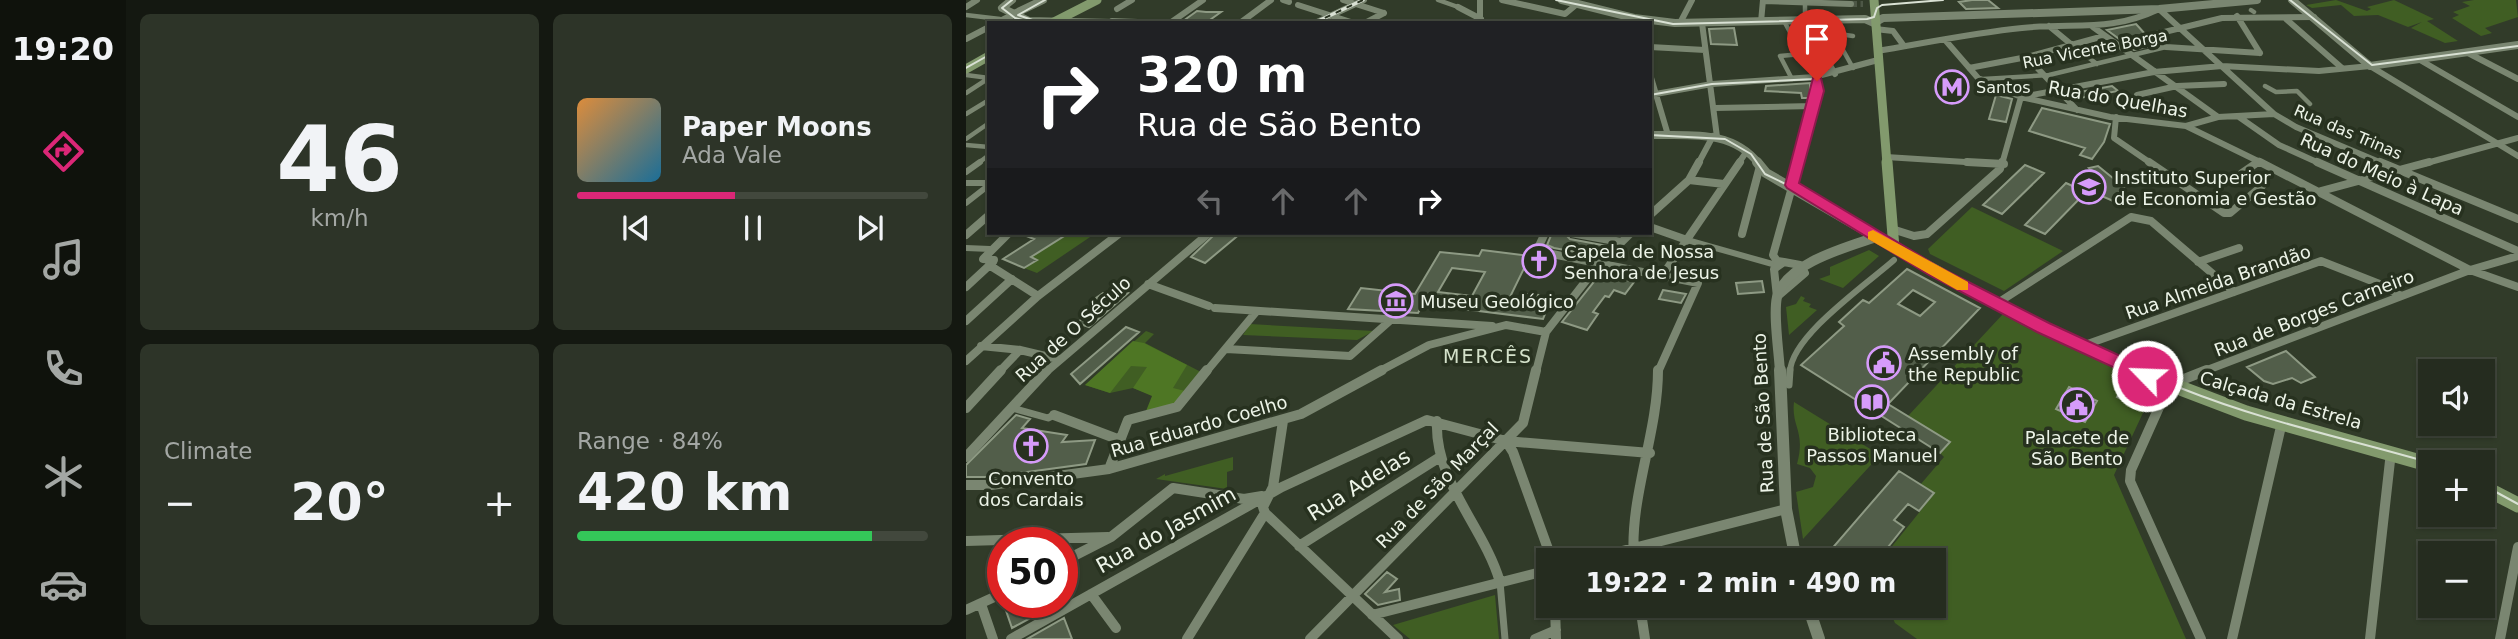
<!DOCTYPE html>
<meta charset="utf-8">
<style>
body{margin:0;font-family:"DejaVu Sans",sans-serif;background:#2d3428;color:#f1f3f6;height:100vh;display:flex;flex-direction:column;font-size:26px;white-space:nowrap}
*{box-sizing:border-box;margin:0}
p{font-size:23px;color:#a3a7a4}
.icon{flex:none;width:38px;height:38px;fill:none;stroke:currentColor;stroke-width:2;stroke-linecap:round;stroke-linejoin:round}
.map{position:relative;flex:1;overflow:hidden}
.drawer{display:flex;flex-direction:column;gap:14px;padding:14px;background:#141811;width:840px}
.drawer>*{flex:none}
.guide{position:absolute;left:21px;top:21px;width:665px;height:214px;border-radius:0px;box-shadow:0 2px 5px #0004,0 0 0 2px #42483d;background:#202124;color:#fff;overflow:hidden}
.tools{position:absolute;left:1452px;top:359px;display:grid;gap:14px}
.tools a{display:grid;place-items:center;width:77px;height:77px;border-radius:0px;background:#252c1f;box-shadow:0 2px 5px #0004,0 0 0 2px #42483d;font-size:35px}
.speed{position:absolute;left:21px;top:527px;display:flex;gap:14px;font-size:35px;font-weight:700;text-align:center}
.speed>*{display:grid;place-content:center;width:91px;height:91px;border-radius:50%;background:#252c1f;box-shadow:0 2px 5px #0004,0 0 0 2px #42483d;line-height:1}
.speed .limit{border:10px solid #d22;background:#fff;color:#111}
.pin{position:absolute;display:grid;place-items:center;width:60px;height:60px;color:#fff;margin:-72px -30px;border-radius:50% 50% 50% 0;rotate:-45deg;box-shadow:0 0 7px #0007}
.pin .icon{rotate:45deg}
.me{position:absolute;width:77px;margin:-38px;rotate:294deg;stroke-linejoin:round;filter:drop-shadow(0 0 5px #0008)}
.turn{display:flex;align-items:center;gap:24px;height:147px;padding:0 35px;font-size:32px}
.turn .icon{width:91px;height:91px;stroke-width:2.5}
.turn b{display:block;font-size:49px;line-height:60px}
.lanes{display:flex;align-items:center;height:66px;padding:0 35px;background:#0003;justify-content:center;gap:35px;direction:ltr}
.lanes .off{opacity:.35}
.big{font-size:52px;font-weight:800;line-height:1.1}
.drawer .widget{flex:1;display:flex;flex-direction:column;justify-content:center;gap:10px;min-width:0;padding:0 24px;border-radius:10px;background:#2d3428}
.drawer .dial{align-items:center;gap:0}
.dial b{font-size:91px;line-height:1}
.song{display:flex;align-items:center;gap:21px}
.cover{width:84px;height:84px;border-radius:10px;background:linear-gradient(135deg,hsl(30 70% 55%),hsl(200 70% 35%))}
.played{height:7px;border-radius:4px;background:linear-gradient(90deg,#db2777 45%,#42483d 45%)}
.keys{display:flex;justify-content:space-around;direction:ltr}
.heat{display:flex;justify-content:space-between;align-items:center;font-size:38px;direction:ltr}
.charge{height:10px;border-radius:5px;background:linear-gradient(90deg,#34c759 84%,#42483d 0)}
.drawer .tiles{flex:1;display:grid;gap:14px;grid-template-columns:repeat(2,1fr)}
.trip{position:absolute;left:570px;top:548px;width:410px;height:70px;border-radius:0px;background:#252c1f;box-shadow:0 2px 5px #0004,0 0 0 2px #42483d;font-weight:800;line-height:70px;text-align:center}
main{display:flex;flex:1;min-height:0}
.tab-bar{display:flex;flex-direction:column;width:126px;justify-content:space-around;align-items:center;background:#0f120c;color:#a3a7a4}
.tab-bar .icon{width:49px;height:49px}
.tab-bar .current{color:#db2777}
.tab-bar b{font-size:32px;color:#f1f3f6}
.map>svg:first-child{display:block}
</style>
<main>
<nav class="tab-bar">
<b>19:20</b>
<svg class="icon current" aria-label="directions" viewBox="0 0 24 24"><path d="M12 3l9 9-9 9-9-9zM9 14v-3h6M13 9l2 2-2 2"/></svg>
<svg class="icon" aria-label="music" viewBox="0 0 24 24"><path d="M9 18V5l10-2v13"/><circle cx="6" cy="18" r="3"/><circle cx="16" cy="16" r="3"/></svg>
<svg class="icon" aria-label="phone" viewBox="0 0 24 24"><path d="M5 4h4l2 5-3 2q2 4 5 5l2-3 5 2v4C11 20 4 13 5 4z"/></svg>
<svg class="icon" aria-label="climate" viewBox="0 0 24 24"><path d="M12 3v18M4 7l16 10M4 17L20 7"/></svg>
<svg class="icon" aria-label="car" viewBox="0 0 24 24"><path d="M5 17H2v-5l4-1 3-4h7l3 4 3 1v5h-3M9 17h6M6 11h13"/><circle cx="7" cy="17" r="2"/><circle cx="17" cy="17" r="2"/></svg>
</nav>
<section class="drawer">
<div class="tiles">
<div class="widget dial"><b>46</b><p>km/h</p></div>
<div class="widget">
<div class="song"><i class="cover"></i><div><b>Paper Moons</b><p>Ada Vale</p></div></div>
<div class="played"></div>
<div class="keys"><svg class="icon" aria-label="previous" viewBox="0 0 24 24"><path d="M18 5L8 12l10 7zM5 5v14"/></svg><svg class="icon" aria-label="pause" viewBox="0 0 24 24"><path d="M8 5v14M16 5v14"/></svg><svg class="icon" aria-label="next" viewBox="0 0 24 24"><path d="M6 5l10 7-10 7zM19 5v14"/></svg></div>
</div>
<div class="widget"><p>Climate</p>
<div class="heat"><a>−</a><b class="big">20°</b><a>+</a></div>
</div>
<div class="widget"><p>Range · 84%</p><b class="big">420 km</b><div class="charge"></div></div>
</div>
</section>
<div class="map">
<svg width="1552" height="639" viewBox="0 0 1552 639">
<rect width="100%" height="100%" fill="#313b29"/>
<path fill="#405e23" d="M1370 0 1401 11 1405 9 1401 7 1428 0 1468 19 1461 21 1492 41 1479 43 1445 28 1456 22 1442 27 1412 15 1388 16 1375 5 1346 8 1340 5Z
M1508 0H1550L1552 17 1519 28 1526 33 1515 36 1486 18 1493 15 1487 12 1504 6 1496 2Z
M1006 207 1097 251 1038 291 964 254 962 249Z
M103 233H130L71 273 58 268 70 260 65 257Z
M903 250 913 256 877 288 853 279 864 275V267Z
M835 296 839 298 837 301 845 304 843 307 851 310 823 335 820 307 830 304Z
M1037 314 1190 385 1148 475 1220 639H951L929 623 921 606H968V560H915L968 494 954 485 978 457 974 453 984 443 942 416Z
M284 324 408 331 391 340 277 335Z
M180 331 188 334 179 343 235 372 209 404 167 388 144 393 119 385Z
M828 402 914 455 837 539 830 492 847 487 850 476 844 468 831 464C840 431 825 427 828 402Z
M267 457V470L261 472V489L190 479 199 474V476Z
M529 595 533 639H444L427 625Z"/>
<path fill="#4e7624" d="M167 341 178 343 221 365 207 388 219 391 209 404 180 411 186 396 167 388 181 367 165 366 144 393 119 385Z"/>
<path fill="#525e4a" stroke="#8e9a84" stroke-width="2" fill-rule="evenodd" d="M1006 0H1022L1032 8 1000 9 993 2Z
M231 11 240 12H255L241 22 217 21Z
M1170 24 1189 45 1168 50 1141 30Z
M768 28 771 45 745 44 743 29Z
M844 83V98H836L835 93 799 91 800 86Z
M1146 86 1152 91 1114 98 1109 93Z
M1030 95 1046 99 1040 122 1023 119Z
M1076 108 1144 124 1138 142 1126 159 1114 155 1119 148 1063 131Z
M1059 165 1078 173 1036 214 1017 205Z
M1132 166 1158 187 1153 192 1169 199 1159 206 1126 192 1137 180 1123 168Z
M1100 183 1120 192 1079 234 1059 225Z
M53 233H103L65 257 71 260 58 268 37 259 68 239Z
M250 233H275L239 263 225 257Z
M586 233 599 234 604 239 642 246 631 256 588 248 581 245Z
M516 250 564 256 540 305 555 306 560 294 572 295 567 307 581 309 577 319 457 304 452 313 382 309 395 288 449 294 474 252 513 256ZM486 268 519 272 506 296 472 292Z
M941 269 1014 308 922 404 984 442 974 453 835 365 878 326 873 322 897 300 903 303ZM947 290 969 302 954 316 932 304Z
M635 273 668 282 659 294 648 290 643 297 639 296 627 312 632 314 621 330 596 322Z
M796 281 798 292 772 294 770 283Z
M152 290 162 293 123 327 111 323 138 301 130 298 137 293 145 295Z
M697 290 720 294 715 303 693 299Z
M160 327 173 332 114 384 105 374Z
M1320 351 1349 377 1335 383 1326 378 1307 384 1298 381 1281 367Z
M1161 378 1188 389 1178 409 1151 397Z
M1103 387 1131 401 1119 422 1090 409Z
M50 415 64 419 56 428 101 435 96 442 129 440 120 464 24 477H0V465Z
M933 471 968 493 953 511 942 504 928 520 938 527 914 557 902 548 891 560H874L863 552Z
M421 572 431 579 419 592 433 589 434 600 412 605 399 594Z
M37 602H94L46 628Z
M98 618 106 639H61Z"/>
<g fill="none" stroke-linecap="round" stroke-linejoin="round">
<path stroke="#4d5746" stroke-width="6" stroke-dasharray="6 3.5" stroke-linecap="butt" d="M885 4H897"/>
<path stroke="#7a8671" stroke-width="4.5" d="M472 0 492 7
M839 2V21
M1285 10 1288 12
M0 15 34 19
M865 20 867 32 887 68
M818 21 848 77
M844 30 887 36
M1106 45 1131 64
M0 75 23 78
M826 79 814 56 857 52
M1017 79 1083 75 1200 47
M1299 86 1310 92 1331 91 1344 104
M0 93 23 78
M0 114 23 100
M0 139 23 123
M0 145 23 147
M11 164 23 155"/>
<path stroke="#7a8671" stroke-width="6" d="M0 172 14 162
M0 183H23
M0 203 23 185
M721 240 810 265
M0 248 24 249
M824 372C825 336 901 284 928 260"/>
<path stroke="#7a8671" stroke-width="7" d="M823 385 824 370
M46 408 82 418 88 415
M534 582 539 639"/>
<path stroke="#7a8671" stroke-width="6" d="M317 0 323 2
M377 0 418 13
M514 0V23
M536 0 599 14 611 4
M797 1 885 4
M332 5 388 23
M0 7 11 0
M492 7 515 19
M151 9 166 0
M1271 16 1294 53
M1320 19 1376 68
M146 21 198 23
M839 21 869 74
M795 22 797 0
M30 23 46 15
M204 23 237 0
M274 23 305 0
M349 23 398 0
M399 23 418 13
M714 23 726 0
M736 23 751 137
M1083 26 1106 45
M1127 27 1252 117
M909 29 927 31 938 46
M0 39 23 27
M980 41 1012 78 1055 97 1144 117 1220 126 1298 164
M684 47 739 50
M911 51C959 43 1007 33 1056 28 1108 22 1143 33 1193 9L1308 114 1330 127 1418 164
M1294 53 1200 47 1186 35 1256 18 1348 17
M1502 53 1552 79
M1061 57 1111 110
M1454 60 1552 117
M1003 68 1061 57 1138 36
M684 74 702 135
M684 95 746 84 848 77 912 60
M1171 95 1211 86 1258 84
M1061 96 1188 72 1256 66 1353 71 1404 66 1552 156
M749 108 847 106
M1150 117 1148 138 1186 164
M1273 117 1313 145 1355 164
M1220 126 1252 117 1308 114
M920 157 1031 164
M732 164 747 136
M772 164 781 151
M832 164 852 91 848 77
M1036 164 1055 97
M1289 164 1293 161
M1457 164 1552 138"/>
<path stroke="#7a8671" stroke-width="8" d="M1001 162 1038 164
M1183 162 1258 213H1264L1296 186 1276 173 1292 162
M1294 162 1504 270 1552 287
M1351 162 1552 251
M1414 162 1552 219
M723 180 758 184
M1355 191 1463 162
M684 215 723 180 733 162
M684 227 721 240
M926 229 948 236 961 234 1034 169 1036 162
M579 233 572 248 586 254 732 283 692 372
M605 233 655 242
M776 234 794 166
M0 235 23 215
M28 260 17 259 43 233
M818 262 811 261 807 255 833 162
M818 262 834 265 839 273 811 297 808 269Z
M1232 262 1273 248
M23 265 72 296
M696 276 774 162
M182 284 243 306
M0 287 27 262
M1030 304 1165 217 1185 221 1268 292
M249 308 526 326
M0 321 46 279
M15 346 54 350 92 359
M1116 346 1355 261 1416 285 1435 296
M260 349 384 356 427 318
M0 361 72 296 154 233
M33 372 54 350
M80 372 243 233
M240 372 290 312
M412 372 463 345 540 325 580 332
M570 372 580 332 633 264 665 233
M1236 372 1504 270 1552 256"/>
<path stroke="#7a8671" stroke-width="10" d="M0 408 35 370
M88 415 154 440
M317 421 307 487 297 507 299 513 432 639
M471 421C468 481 518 527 534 582
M540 441 547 452 586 560
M0 457 81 370
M143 469 162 420 211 407 241 370
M0 485H25L143 469 335 414 416 370
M0 541 142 537
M333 546 474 457
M621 560 820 509
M668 560C663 497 692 434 692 370
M96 562 145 537 207 488 278 499 296 496
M125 594 150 628
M15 604 27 639
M589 606 590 639
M674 606 679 639
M0 610 37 593
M406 615 583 570
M45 639 316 487 461 420 540 441 684 453
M221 639 299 513
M344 639 557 423 570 370
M569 639 590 630
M1235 639 1164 481 1165 470 1203 385 1241 370
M1266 639 1316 422
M1404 639 1425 452
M1534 639 1552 547"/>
<path stroke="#7a8671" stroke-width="8" d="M46 0 36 8 67 23
M596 0 668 18 709 23 899 19 908 23 917 18 1193 9 1291 0
M1326 0 1404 66 1552 45
M46 15 77 0
M63 21 148 23
M684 135C723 136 766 129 793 164"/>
<path stroke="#7a8671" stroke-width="10" d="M791 162 800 173 910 237
M814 372C813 352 807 315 811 297 820 263 881 247 910 237"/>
<path stroke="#7a8671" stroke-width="12" d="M814 370 820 509 830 560
M842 606 853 639"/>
<path stroke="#829a6d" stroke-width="9" d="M908 0 921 164
M86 23 131 0
M0 69 23 56"/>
<path stroke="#829a6d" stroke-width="11" d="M921 162 928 248
M910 237 1061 321 1171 372"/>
<path stroke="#829a6d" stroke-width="15" d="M1167 370 1280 413 1465 465
M1517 487 1552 505"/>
<path stroke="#d9e1d4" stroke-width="2" d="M46 0 36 8 49 18 60 21
M590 0 707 24 901 19 908 17 911 8 916 5 977 0
M1324 0 1406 65 1552 46
M75 23 52 15 79 0
M81 23H142
M0 68 23 55
M684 95 746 84 849 79 853 90 825 178 828 185C954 260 1080 335 1217 389 1297 421 1382 439 1465 463
M684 135 759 139 785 154 799 174 830 189
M1517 485 1552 504"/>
<defs>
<path id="rail" d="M348 23 397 0"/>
</defs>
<use href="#rail" stroke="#d9e1d4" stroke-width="3.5"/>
<use href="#rail" stroke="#27311f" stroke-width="2" stroke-dasharray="6" stroke-linecap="butt"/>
</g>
<path fill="#db2777" stroke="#8e194d" stroke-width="2" d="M847 78H855L858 91 833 183 973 267 1083 323 1187 371 1190 376 1187 380H1175L1071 332 963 275 821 188 819 185Z"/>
<path fill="#f59e0b" d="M907 230 1002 282V290H991L902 239V232Z"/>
<defs>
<symbol id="metro-ring" viewBox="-11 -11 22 22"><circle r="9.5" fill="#27311f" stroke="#d69bfa" stroke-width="1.5"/><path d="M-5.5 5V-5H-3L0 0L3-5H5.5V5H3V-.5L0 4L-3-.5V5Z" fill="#d69bfa"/></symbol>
<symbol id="university-ring" viewBox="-11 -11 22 22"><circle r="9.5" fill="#27311f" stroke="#d69bfa" stroke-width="1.5"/><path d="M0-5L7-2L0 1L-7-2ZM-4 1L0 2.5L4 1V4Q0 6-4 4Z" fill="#d69bfa"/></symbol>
<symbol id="church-ring" viewBox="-11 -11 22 22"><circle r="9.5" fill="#27311f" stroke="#d69bfa" stroke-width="1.5"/><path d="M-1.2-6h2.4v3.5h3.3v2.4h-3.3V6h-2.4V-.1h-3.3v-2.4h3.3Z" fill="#d69bfa"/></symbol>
<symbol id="museum-ring" viewBox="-11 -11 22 22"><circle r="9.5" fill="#27311f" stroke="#d69bfa" stroke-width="1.5"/><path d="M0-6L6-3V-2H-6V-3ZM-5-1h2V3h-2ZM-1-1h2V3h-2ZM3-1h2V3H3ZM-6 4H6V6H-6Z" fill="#d69bfa"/></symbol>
<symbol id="civic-ring" viewBox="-11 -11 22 22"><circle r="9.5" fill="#27311f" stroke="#d69bfa" stroke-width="1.5"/><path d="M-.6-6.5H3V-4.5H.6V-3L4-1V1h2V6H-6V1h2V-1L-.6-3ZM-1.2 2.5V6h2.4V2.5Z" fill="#d69bfa"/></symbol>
<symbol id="library-ring" viewBox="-11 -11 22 22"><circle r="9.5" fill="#27311f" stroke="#d69bfa" stroke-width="1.5"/><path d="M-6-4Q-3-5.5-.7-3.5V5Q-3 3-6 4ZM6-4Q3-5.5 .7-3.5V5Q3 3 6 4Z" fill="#d69bfa"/></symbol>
</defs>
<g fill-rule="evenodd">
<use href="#metro-ring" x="967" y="68" width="38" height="38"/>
<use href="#university-ring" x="1104" y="168" width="38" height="38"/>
<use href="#church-ring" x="554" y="242" width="38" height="38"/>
<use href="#museum-ring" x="411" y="282" width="38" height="38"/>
<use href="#civic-ring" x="899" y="344" width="38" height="38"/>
<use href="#library-ring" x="887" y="383" width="38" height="38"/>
<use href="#civic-ring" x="1092" y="386" width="38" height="38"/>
<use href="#church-ring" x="46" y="427" width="38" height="38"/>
</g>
<g text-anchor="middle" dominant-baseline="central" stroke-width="7" stroke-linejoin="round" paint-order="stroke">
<g font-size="16" fill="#edf4e8" stroke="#27311f">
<text transform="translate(1129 49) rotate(-11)">Rua Vicente Borga</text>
<text transform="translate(1382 132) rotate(23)">Rua das Trinas</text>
</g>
<g font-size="16" fill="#edf4e8" stroke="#27311f" text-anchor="start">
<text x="1010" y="87">Santos</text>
</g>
<g font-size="18" fill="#edf4e8" stroke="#27311f">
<text transform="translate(1152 99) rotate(10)">Rua do Quelhas</text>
<text transform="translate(1416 174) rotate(24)">Rua do Meio à Lapa</text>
<text transform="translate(1252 282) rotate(-19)">Rua Almeida Brandão</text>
<text transform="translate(1348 313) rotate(-21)">Rua de Borges Carneiro</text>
<text transform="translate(107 329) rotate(-42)">Rua de O Século</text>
<text transform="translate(1315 400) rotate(16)">Calçada da Estrela</text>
<text transform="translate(797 413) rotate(-93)">Rua de São Bento</text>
<text transform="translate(233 426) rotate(-16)">Rua Eduardo Coelho</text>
<text transform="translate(471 485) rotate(-46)">Rua de São Marçal</text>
</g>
<g font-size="18" fill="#edf4e8" stroke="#27311f" text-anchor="start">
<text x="1148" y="177">Instituto Superior<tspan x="1148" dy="21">de Economia e Gestão</tspan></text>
<text x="598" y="251">Capela de Nossa<tspan x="598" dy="21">Senhora de Jesus</tspan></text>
<text x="454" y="301">Museu Geológico</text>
<text x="942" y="353">Assembly of<tspan x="942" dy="21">the Republic</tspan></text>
<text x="906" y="434" text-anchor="middle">Biblioteca<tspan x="906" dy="21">Passos Manuel</tspan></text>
<text x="1111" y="437" text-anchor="middle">Palacete de<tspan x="1111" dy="21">São Bento</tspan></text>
<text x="65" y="478" text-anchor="middle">Convento<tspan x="65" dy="21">dos Cardais</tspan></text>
</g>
<g font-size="19" letter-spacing="2" fill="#d4e1ca" stroke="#27311f">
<text x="522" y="356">MERCÊS</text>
</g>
<g font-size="21" fill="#edf4e8" stroke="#27311f">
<text transform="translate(393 485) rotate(-32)">Rua Adelas</text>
<text transform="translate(200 530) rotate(-29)">Rua do Jasmim</text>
</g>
</g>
</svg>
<div class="tools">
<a><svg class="icon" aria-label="sound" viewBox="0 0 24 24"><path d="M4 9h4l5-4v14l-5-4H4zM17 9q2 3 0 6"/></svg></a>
<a>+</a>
<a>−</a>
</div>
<div class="speed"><div class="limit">50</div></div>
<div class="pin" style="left:851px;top:81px;background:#d93025"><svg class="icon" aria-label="arrive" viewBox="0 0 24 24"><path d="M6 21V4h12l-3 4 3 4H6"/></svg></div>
<svg class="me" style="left:1181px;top:376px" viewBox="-20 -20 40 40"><circle r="17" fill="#db2777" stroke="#fff" stroke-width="3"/><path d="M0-11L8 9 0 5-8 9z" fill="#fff"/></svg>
<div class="trip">19:22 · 2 min · 490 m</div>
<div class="guide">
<div class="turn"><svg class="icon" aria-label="right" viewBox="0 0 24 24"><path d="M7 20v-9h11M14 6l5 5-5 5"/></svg><div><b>320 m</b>Rua de São Bento</div></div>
<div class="lanes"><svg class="icon off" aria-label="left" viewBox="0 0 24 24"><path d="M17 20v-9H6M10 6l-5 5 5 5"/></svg><svg class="icon off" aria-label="ahead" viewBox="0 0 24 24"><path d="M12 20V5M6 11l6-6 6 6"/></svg><svg class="icon off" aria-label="ahead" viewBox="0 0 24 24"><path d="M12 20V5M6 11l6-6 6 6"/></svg><svg class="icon" aria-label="right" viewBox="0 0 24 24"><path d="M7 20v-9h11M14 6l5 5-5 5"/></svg></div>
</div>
</div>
</main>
